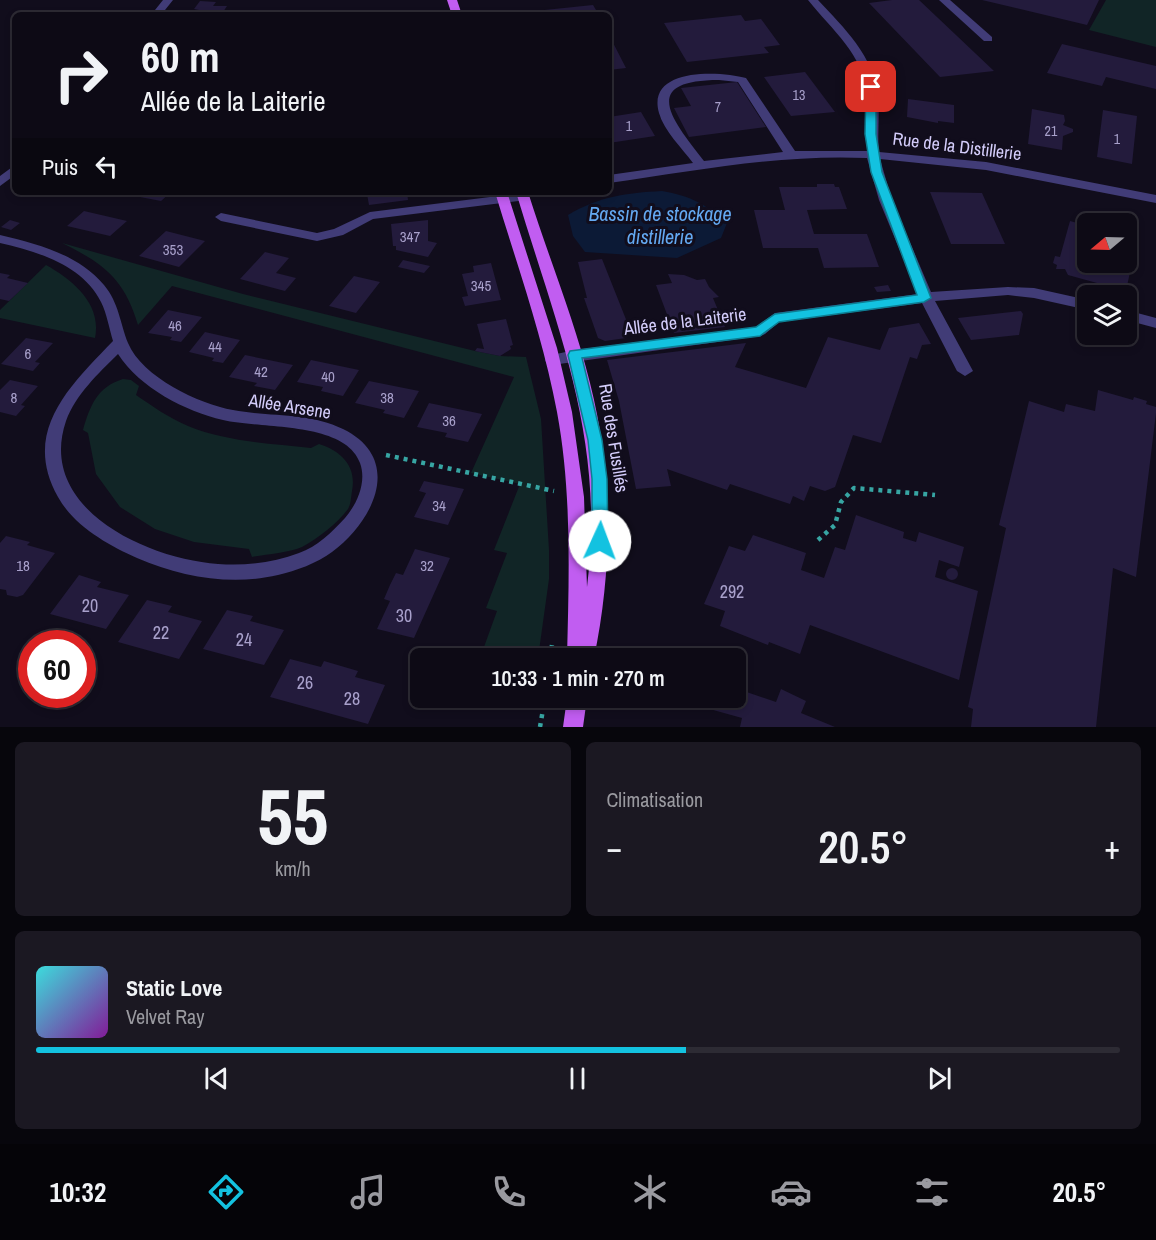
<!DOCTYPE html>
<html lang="fr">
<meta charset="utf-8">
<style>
body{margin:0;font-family:"Archivo Narrow",sans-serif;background:#1b1822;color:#f1f3f6;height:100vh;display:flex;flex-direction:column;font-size:22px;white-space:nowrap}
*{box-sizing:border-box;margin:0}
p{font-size:20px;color:#9a9aa0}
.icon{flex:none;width:33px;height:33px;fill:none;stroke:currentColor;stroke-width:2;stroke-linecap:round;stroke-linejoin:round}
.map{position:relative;height:727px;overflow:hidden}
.side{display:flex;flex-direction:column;gap:15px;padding:15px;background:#07060c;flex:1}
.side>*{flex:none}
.top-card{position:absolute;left:12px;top:12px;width:600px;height:183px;border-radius:9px;box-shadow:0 3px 9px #0003,0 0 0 2px #2d2b34;background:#0d0a15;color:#f1f3f6;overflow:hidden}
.needle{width:39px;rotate:251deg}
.fabs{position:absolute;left:1077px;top:213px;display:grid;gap:12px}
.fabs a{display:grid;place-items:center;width:60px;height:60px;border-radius:9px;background:#0d0a15;box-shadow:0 3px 9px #0003,0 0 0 2px #2d2b34;font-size:30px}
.speed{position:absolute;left:18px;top:630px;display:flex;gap:12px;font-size:30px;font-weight:700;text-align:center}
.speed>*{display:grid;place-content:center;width:78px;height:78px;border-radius:50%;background:#0d0a15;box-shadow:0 3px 9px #0003,0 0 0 2px #2d2b34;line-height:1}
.speed .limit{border:9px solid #d22;background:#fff;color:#111}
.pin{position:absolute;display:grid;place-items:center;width:51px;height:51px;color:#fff;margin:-26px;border-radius:12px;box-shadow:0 3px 9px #0006}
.me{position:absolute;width:66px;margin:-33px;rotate:2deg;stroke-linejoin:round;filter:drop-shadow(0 0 4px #0008)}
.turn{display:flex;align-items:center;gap:21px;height:126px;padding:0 30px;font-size:27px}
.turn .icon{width:78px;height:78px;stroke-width:2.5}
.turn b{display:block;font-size:42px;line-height:51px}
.then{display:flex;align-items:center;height:57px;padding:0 30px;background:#0003;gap:12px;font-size:22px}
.big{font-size:45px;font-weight:600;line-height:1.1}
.side .tile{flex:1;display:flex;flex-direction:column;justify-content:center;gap:9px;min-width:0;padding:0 21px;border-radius:9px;background:#1b1822}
.side .dial{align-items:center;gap:0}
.dial b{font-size:78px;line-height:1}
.song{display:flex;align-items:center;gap:18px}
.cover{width:72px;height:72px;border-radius:9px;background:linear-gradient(135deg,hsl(180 70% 55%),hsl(290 70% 35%))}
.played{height:6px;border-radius:3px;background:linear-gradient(90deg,#13c2e0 60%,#2d2b34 60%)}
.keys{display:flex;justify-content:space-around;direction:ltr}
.heat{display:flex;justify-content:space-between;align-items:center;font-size:33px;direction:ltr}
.side .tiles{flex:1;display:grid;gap:15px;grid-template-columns:1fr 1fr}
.tile:last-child{grid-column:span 2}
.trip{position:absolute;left:410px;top:648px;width:336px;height:60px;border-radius:9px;background:#0d0a15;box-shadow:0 3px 9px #0003,0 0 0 2px #2d2b34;font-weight:600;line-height:60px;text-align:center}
.tabs{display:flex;height:96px;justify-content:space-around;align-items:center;background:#050408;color:#9a9aa0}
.tabs .icon{width:42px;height:42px}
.tabs .on{color:#13c2e0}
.tabs b{font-size:27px;color:#f1f3f6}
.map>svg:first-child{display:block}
</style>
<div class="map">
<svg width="1156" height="727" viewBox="0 0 1156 727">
<rect width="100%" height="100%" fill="#110d1c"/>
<path fill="#112526" d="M1106 0H1156V47L1089 30Z
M62 243 243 294 475 351 500 356 526 357 541 419 549 550V579L538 658H480L497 611 486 608 507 553 494 550 520 484 471 473 514 377 172 286 138 325C124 278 104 264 62 243Z
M46 265C73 280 102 304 95 338L0 318V310Z
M123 379 131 380 139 386 136 395C152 406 169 418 188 426 227 442 269 443 311 448L319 444C341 451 357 466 352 491 351 497 351 504 348 509 337 524 318 538 302 547 288 553 267 554 252 557L249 549 194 542 155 529 120 507 96 474 88 433 83 430C90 406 97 387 123 379Z"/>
<path fill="#0c1a36" d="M662 191C691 196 705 204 727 223L721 238 677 258 585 252 573 236 568 215C600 196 626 193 662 191Z"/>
<path fill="#231b3c" d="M892 0H919L994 71 940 77 869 3Z
M982 0H1099L1087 25Z
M200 1 216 2 213 6H227L221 15H195L199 10 194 9Z
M593 5 599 15H537L535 11Z
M741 15 745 21 761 19 780 45 764 47 769 53 687 62 664 23Z
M609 35 626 68 609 70Z
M1062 44 1156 66V89L1106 77 1102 86 1047 73Z
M805 72 835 112 791 116 764 77Z
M737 82 766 127 689 137 674 108 691 106 681 88Z
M908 99 954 105V123L938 121V123L907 117Z
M1032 109 1064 115 1065 121 1063 125 1073 129V132L1063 136 1062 150 1028 144Z
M1103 110 1137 116 1132 164 1097 157Z
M641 112 655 136 609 143V117Z
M817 184H834L835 187H839L847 209 807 210 814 234H867L879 267 824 268 818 248H763L754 210H785L779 187H817Z
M145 192H171L161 201 140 197Z
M360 192H407L408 200 369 205 367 194 360 195Z
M930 192 982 193 1005 244H951Z
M84 211 127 221 110 236 67 226Z
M10 220 20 223 11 230 1 227Z
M428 220V241L437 243 428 257 396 250V246H393L391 224Z
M1070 221 1088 226V262H1126V236L1137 239 1126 291 1068 275 1065 269H1056L1057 265 1053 263 1055 256 1060 257Z
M166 231 205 241 179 267 139 256Z
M265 252 289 258 276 273 296 278 285 291 240 279Z
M602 259 631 332 626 338 605 341 598 338 584 298H587L578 262Z
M403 260 430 266 424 273 398 267Z
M491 263 501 300 465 306 462 297 468 296 462 274 474 272 473 266Z
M0 273 10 275 7 278 28 283 9 301 0 299Z
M668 274 684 275 697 280 705 279 709 287 719 297 713 298 725 327 674 333 656 285 672 283Z
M354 276 380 282 356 313 329 306Z
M888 285 891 291 877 292 874 287Z
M168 310 202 317 181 342 170 340 172 337 148 333Z
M1021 311 1023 314 1019 335 971 340 958 318Z
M506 319 513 345 510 346 511 349 500 356 475 351 477 348 484 349 477 324Z
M919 323 931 344 922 345 917 359 910 357 881 443 853 435 835 487 825 491 810 486 804 501 793 496 790 504 730 484 727 490 667 469 671 486 636 489 619 401 607 360 746 343 735 367 806 388 828 337 880 350 889 328Z
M205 332 240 340 223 363 212 361 214 358 189 352Z
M26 338 53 343 35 362 40 363 33 371 1 364Z
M245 355 293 365 275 390 254 386 257 383 229 377Z
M311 360 359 370 343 396 321 391 323 387 297 382Z
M10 380 38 386 21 405 25 406 16 416 0 412V390Z
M369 381 419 391 404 418 383 413 385 410 355 403Z
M1098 390 1133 400 1134 397 1147 401 1146 404 1156 407V413L1136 577 1113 568 1096 727H971L973 709 968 707 1006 528 999 525 1029 401 1064 412 1066 404 1095 411Z
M429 403 482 414 468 442 445 437 447 433 417 427Z
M424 481 464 489 448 525 414 517 426 493 419 491Z
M856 515 904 532 903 538 916 542 919 532 964 547 959 567 939 560 935 577 978 591 959 680 810 625 800 654 769 642 768 645 720 626 725 611 704 604 729 546 745 551 753 535 806 553 801 570 824 578 835 547 845 550Z
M6 536 30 542 27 545 55 553 23 595 17 597 7 595 6 590 0 589V543Z
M415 549 450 558 414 638 377 629 390 601 384 599 390 585 396 573 403 575Z
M946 574a6 6 0 1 1 12 0a6 6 0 1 1-12 0Z
M79 575 101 582 97 587 129 595 106 629 50 614Z
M147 600 172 606 168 612 202 621 179 659 118 642Z
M227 610 253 616 250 621 284 630 264 665 203 649Z
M290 659 321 667 324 661 358 671 355 677 385 685 368 724 270 697Z
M735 688 776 702 781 689 806 701 801 713 835 727H740L742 718 670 698H735Z"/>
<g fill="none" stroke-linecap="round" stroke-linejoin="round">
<path stroke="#37a5a3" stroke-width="4.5" stroke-dasharray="4 5" stroke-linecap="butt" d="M386 455 554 491
M818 540 835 525 841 502 854 488 935 495
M550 658 552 645
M540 727 545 698"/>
<path fill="#413c77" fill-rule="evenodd" d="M163 0H173L161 15H151Z
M808 0H818C844 28 874 56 878 96 880 115 877 133 879 152L986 162 1156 195V203L986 170 880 159 892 200 931 292 1008 287 1034 288 1088 300V310L1034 298 1008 295 935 301 973 371 965 376 957 371 922 303 779 322 765 334 760 336 552 365 547 364 545 360 547 356 575 350 756 327 775 313 918 294 879 200 867 158C780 154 695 171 609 183V175L693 163C682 148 664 131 659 113 646 67 720 71 746 78L795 151H867C866 132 868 113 867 94 863 54 832 30 808 0ZM719 80 738 82 783 152 704 161C674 122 637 80 719 80Z
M939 0H950L992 37V41H984Z
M474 12H490L495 15H469Z
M15 165V175L0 186V176Z
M523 193 527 194 529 197 527 200 373 219 343 235 317 241 221 221 215 217 221 213 317 233 334 229 370 212Z
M0 235C37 244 78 254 104 285 119 303 120 323 128 343 142 377 199 404 233 410 269 417 309 412 343 429 404 459 374 521 332 552 317 563 296 571 278 575 231 586 181 577 137 558 108 545 74 526 58 497 21 431 70 386 113 341 109 328 107 314 101 302 83 265 36 251 0 243ZM118 354C140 388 185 411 223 420 260 429 345 421 360 463 367 482 357 504 345 518 332 532 317 547 299 553 273 563 245 566 218 564 148 559 36 509 66 421 76 394 98 374 118 354Z
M1126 310 1156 318V328L1126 320Z"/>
<path fill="#c15df1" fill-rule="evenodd" d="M447 0H457L462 15H452Z
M495 192H507L557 348 572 412 584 497 587 587C606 439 557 329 516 192H528C548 256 574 318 590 383 613 473 613 567 594 658H567C569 576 572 493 557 412 543 337 517 265 495 192Z
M567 698H587L583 727H563Z"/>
</g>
<path fill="#13c2e0" stroke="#0c7e92" stroke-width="1.5" d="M871 84 876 87V134L882 172 931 298 924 302 779 322 760 336 582 358 602 440 607 479 608 541 606 546 600 548 595 546 592 541V479L588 440 568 355 570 351 756 327 775 314 917 295 871 172 865 134 866 87Z"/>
<g text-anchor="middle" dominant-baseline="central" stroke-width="6" stroke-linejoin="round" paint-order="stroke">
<g font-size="14" fill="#a8a0cb">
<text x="799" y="95">13</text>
<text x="718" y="107">7</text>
<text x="629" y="126">1</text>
<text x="1051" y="131">21</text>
<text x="1117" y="139">1</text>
</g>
<g font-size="15" fill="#a8a0cb">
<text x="410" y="236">347</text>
<text x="173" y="249">353</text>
<text x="481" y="285">345</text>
<text x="175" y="325">46</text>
<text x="215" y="346">44</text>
<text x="28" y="353">6</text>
<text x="261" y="371">42</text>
<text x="328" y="376">40</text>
<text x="14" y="397">8</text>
<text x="387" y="397">38</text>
<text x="449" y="420">36</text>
<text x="439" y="505">34</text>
<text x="23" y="565">18</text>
<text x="427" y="565">32</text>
</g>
<g font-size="18" fill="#d4cdfb" stroke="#110d1c">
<text transform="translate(957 146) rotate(7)">Rue de la Distillerie</text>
<text transform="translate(685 321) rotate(-7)">Allée de la Laiterie</text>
<text transform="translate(290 406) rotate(9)">Allée Arsene</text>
<text transform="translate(614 438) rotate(81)">Rue des Fusillés</text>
</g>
<g font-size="18" fill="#a8a0cb">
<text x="732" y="591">292</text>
<text x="90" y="605">20</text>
<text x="404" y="615">30</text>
<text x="161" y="632">22</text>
<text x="244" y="639">24</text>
<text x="305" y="682">26</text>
<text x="352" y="698">28</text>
</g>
<g font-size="20" font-style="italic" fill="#64a9f2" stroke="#110d1c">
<text x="660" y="213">Bassin de stockage<tspan x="660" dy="23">distillerie</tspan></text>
</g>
</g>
</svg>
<div class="fabs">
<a><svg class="needle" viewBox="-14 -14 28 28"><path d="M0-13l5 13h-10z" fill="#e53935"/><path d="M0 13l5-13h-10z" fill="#9a9aa0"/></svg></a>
<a><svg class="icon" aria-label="layers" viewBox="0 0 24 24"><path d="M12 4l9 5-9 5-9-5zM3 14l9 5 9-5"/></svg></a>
</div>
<div class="speed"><div class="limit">60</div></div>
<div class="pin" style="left:871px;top:87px;background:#d93025"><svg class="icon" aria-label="arrive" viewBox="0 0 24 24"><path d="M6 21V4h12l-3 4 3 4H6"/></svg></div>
<svg class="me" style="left:600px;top:541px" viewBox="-20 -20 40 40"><circle r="19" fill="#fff"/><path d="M0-13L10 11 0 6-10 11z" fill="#13c2e0"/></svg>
<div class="trip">10:33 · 1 min · 270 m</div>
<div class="top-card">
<div class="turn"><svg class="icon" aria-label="right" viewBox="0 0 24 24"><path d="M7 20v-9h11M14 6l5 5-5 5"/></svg><div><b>60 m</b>Allée de la Laiterie</div></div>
<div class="then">Puis<svg class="icon" aria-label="left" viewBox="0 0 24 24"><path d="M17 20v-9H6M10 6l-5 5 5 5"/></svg></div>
</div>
</div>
<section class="side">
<div class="tiles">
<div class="tile dial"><b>55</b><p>km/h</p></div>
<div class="tile"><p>Climatisation</p>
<div class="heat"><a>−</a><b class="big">20.5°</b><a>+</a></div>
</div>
<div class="tile">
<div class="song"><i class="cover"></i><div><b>Static Love</b><p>Velvet Ray</p></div></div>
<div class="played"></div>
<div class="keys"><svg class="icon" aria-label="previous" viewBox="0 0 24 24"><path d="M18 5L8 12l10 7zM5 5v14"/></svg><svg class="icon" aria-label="pause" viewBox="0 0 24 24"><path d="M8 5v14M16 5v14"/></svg><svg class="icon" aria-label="next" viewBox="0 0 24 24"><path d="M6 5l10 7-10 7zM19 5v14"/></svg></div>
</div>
</div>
</section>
<nav class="tabs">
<b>10:32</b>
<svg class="icon on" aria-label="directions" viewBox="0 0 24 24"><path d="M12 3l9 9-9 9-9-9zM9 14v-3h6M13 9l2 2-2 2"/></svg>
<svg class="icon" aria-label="music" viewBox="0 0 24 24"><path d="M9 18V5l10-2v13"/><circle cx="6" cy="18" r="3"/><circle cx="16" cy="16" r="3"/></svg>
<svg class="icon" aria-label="phone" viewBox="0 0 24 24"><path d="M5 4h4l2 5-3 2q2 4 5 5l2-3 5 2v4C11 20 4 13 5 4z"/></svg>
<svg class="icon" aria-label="climate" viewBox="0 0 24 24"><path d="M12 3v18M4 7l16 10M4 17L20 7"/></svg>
<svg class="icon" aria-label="car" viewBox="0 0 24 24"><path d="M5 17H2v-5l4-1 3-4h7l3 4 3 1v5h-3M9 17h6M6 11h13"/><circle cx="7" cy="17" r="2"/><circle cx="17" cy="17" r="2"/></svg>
<svg class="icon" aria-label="filters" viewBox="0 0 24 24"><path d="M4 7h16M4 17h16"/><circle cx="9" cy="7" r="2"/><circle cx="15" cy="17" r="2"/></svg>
<b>20.5°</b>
</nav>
